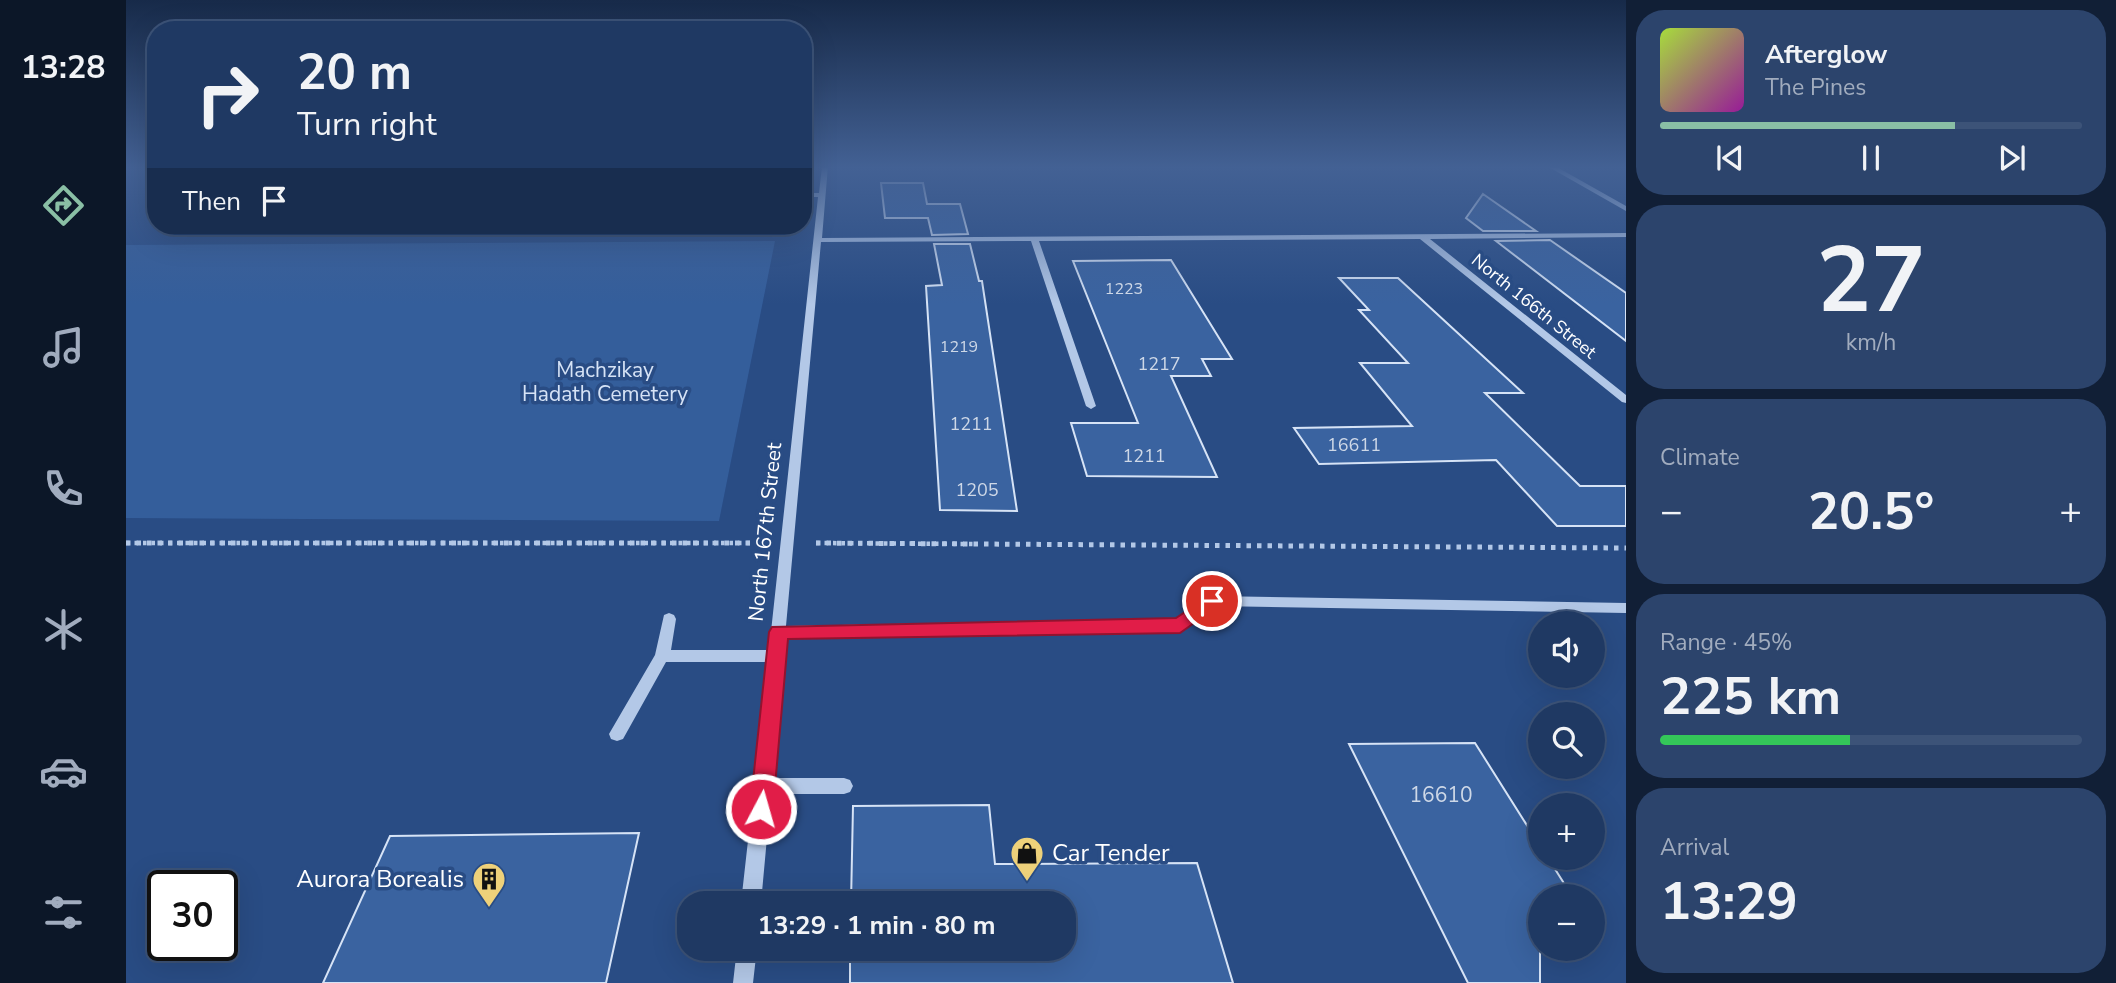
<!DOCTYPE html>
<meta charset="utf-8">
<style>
body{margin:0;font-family:"Nunito Sans",sans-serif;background:#2c446c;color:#f1f3f6;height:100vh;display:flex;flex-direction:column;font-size:26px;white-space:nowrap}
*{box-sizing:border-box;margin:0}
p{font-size:23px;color:#a1acbe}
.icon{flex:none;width:38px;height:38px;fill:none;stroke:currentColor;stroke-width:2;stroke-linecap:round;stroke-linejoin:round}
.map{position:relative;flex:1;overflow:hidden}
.side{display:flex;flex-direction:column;gap:10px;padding:10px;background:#111f36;width:490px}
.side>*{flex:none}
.top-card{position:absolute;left:21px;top:21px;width:665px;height:214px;border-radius:28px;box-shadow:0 7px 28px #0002,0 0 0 2px #3c5378;background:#1f3963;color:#f1f3f6;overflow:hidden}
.fabs{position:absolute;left:1402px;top:611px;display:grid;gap:14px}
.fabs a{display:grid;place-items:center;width:77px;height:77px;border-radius:50%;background:#1f3963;box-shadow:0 7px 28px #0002,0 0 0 2px #3c5378;font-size:35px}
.speed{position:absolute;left:21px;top:870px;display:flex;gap:14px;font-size:35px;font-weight:700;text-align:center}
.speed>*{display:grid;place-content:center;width:91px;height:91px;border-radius:50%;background:#1f3963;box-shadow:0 7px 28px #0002,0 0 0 2px #3c5378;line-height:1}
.speed .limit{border:4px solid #111;border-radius:10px;background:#fff;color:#111}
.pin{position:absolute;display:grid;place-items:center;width:60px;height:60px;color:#fff;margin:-30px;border:4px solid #fff;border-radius:50%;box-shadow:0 2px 7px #0007}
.me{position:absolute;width:77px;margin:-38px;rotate:6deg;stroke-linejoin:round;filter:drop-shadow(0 0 5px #0008)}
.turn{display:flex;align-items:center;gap:24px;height:147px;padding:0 35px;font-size:32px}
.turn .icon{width:91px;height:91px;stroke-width:2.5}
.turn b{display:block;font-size:49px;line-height:60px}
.then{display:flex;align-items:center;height:66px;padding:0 35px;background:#0003;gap:14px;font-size:26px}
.big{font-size:52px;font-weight:700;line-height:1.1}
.side .card{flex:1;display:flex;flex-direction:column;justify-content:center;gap:10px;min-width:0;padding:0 24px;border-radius:28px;background:#2c446c}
.side .dial{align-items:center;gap:0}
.dial b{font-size:91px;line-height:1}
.song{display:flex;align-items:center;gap:21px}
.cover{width:84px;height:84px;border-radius:10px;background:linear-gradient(135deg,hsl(80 70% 55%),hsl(300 70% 35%))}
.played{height:7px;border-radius:4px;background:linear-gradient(90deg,#8abfa5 70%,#3c5378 70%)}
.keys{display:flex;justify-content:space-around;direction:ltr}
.heat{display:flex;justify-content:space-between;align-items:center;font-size:38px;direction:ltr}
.charge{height:10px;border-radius:5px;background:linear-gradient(90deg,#34c759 45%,#3c5378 0)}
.trip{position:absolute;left:551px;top:891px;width:399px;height:70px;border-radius:28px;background:#1f3963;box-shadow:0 7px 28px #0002,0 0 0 2px #3c5378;font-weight:700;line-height:70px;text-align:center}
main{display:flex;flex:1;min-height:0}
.tab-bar{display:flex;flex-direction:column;width:126px;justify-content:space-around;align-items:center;background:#0c1728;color:#a1acbe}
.tab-bar .icon{width:49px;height:49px}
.tab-bar .selected{color:#8abfa5}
.tab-bar b{font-size:32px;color:#f1f3f6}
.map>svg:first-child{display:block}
</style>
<main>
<nav class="tab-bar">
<b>13:28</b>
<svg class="icon selected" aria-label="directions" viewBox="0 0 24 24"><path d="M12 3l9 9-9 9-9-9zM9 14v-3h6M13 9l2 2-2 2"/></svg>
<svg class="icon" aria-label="music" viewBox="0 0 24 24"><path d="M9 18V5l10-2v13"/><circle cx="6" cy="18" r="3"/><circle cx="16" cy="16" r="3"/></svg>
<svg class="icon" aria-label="phone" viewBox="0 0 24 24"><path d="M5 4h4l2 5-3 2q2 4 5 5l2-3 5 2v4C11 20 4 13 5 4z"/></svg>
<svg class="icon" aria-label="climate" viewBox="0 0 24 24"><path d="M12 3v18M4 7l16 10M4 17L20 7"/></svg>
<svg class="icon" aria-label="car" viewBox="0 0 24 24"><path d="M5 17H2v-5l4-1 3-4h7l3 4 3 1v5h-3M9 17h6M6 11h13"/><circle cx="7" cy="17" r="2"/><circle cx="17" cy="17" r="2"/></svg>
<svg class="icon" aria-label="filters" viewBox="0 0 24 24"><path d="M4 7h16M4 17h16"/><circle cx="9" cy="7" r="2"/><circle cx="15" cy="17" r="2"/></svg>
</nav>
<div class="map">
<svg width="1500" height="983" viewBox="0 0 1500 983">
<rect width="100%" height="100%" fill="#294c84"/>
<path fill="#345e9b" d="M649 241 593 521 0 518V245Z"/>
<path fill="#3a63a0" stroke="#d6e3f6" stroke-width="2" d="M755 183H797L801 204H834L842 234 806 235 802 218H759Z
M1357 194 1410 231H1357L1340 218Z
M1424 240 1500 293V341L1370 241Z
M808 244H844L853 281H856L891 511 814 510 800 286 816 285Z
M1045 260 1106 359H1076L1085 376H1045L1091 477 961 476 945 423H1012L947 261Z
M1213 278H1272L1397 393H1359L1454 486H1500V526H1431L1370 460 1193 464 1168 428 1286 426 1234 363H1282L1233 310H1243Z
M1349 743 1414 846V858H1422L1446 896H1414V983H1342L1223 744Z
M863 805 869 864 1071 863 1107 983H724V948H938V903H725L727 806Z
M513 833 480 983H197L264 836Z"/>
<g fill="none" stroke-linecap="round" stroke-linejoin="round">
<path stroke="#b3c8e7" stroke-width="4.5" stroke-dasharray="3.5 5" stroke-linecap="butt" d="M0 543H633
M690 543 848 544"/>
<path stroke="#b3c8e7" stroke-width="5" stroke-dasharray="4.5 6" stroke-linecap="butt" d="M0 543H633
M690 543 1500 548"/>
<path fill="#b3c8e7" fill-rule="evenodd" d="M696 166H702L696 238 1500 233V237L1304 239 1500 395V403L1496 402 1294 239 913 241 970 406 965 409 960 406 905 241 695 242 660 626 1051 619 1086 596 1500 603V613L1089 606 1059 629 1054 631 659 638 646 778H718L724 780 727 786 724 792 718 794H645L635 903H615L642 662H540L497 739 491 741 485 739 483 734 529 655 538 615 543 613 548 615 550 619 545 650H643L692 197H677V193H693Z
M1421 166H1429L1500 206V211Z
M611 948H631L627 983H607Z"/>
</g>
<linearGradient id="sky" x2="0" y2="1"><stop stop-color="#172a49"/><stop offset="0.55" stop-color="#436194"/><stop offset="1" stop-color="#436194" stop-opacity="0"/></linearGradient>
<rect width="1500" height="304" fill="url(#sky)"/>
<path fill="#e11d48" stroke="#92132f" stroke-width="2" d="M1086 594 1092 596 1095 601 1092 606 1054 633 662 639 647 809 643 817 635 820 627 817 624 809 643 632 646 627 1050 618Z"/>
<defs>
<symbol id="shop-pin" viewBox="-11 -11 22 30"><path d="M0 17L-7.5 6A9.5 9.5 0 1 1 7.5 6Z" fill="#eed17a" stroke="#294c84"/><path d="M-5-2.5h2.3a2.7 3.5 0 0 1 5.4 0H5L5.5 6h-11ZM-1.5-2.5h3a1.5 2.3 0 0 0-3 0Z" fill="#111"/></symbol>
<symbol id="building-pin" viewBox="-11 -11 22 30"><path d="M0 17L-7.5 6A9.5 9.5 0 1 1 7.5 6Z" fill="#eed17a" stroke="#294c84"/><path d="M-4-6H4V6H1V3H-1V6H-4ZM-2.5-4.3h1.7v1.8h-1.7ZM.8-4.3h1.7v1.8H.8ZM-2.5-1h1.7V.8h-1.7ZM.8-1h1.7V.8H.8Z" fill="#111"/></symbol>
</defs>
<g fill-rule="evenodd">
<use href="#shop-pin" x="882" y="834" width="38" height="52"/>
<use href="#building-pin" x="344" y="860" width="38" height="52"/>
</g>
<g text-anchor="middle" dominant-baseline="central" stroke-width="7" stroke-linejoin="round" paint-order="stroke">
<g font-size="16" fill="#ced8e7">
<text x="998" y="289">1223</text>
<text x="833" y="347">1219</text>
</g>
<g font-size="18" fill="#fff" stroke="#294c84">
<text transform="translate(1408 306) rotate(39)">North 166th Street</text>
</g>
<g font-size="18" fill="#ced8e7">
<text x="1033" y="364">1217</text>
<text x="845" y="424">1211</text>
<text x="1228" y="445">16611</text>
<text x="1018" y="456">1211</text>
<text x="851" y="490">1205</text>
</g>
<g font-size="21" fill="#d6e3f6" stroke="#294c84">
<text x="479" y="370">Machzikay<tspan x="479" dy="24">Hadath Cemetery</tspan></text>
</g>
<g font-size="21" fill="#fff" stroke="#294c84">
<text transform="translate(639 532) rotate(-84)">North 167th Street</text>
</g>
<g font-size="21" fill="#ced8e7">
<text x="1315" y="795">16610</text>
</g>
<g font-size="24" fill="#fff" stroke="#294c84" text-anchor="start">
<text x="926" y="853">Car Tender</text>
<text x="338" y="879" text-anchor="end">Aurora Borealis</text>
</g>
</g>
</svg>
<div class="fabs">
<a><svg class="icon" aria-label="sound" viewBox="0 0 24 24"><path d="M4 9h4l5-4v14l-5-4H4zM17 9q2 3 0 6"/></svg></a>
<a><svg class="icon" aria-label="search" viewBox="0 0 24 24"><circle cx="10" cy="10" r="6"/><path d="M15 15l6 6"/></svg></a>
<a>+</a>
<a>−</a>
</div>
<div class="speed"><div class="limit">30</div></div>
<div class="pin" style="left:1086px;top:601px;background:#d93025"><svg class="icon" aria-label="arrive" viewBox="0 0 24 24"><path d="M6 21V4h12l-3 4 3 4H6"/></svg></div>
<svg class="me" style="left:635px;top:809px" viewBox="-20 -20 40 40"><circle r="17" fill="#e11d48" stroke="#fff" stroke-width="3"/><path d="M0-11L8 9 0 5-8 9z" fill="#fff"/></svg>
<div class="trip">13:29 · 1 min · 80 m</div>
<div class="top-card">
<div class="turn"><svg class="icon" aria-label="right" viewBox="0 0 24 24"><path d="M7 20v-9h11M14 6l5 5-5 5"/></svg><div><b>20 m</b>Turn right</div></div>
<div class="then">Then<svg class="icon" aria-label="arrive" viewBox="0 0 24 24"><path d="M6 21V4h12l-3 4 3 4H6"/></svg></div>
</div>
</div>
<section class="side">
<div class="card">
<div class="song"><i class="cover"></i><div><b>Afterglow</b><p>The Pines</p></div></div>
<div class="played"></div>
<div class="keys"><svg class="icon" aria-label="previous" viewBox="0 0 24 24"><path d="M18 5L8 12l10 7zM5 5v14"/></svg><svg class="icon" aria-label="pause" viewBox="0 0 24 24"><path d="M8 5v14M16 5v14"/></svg><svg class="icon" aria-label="next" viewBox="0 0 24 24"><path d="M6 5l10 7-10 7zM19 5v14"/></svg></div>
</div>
<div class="card dial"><b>27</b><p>km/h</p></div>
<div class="card"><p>Climate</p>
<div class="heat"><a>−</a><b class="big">20.5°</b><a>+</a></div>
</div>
<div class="card"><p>Range · 45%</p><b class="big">225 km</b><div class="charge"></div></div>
<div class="card"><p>Arrival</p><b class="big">13:29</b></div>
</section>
</main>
